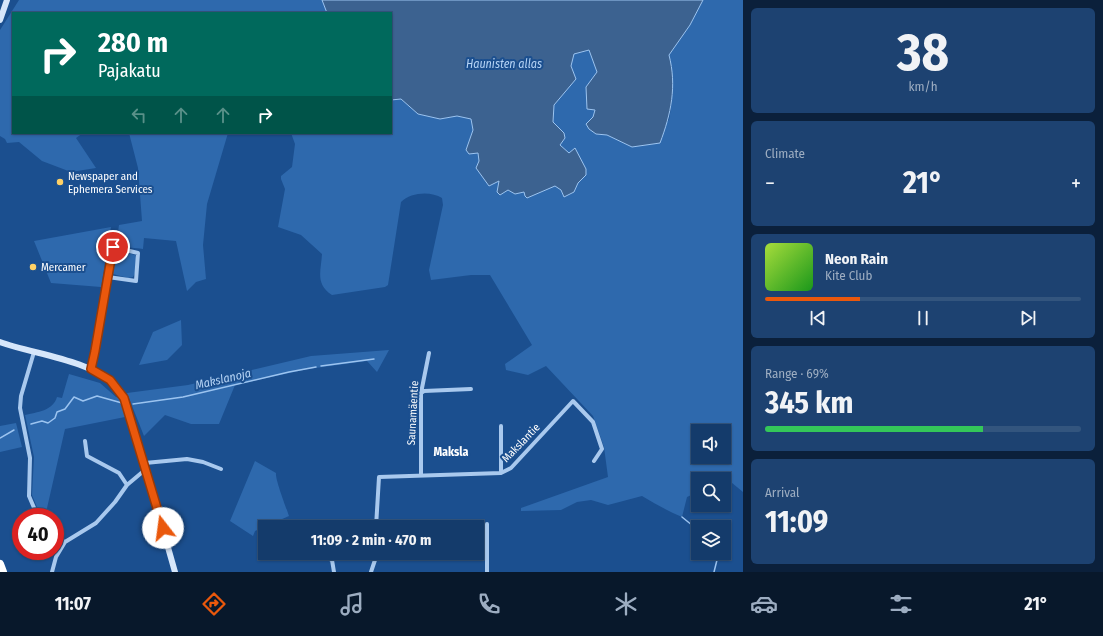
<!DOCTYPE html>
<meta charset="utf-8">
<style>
body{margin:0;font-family:"Fira Sans Condensed",sans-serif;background:#1d4271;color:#f1f3f6;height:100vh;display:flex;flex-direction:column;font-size:15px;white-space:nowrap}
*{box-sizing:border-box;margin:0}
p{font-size:13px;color:#9dadc1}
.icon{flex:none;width:22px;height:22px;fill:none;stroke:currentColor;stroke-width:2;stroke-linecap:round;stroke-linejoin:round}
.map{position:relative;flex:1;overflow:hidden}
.drawer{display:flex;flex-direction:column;gap:8px;padding:8px;background:#0b203b;width:360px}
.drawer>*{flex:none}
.guide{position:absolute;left:12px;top:12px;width:380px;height:122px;border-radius:0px;box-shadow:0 1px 3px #0004,0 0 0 1px #33557e;background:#00695c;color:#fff;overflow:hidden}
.tools{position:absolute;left:691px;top:424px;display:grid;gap:8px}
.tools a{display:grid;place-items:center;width:40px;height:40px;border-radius:0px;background:#143b6b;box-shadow:0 1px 3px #0004,0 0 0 1px #33557e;font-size:20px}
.speed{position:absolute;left:12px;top:508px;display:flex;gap:8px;font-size:20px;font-weight:700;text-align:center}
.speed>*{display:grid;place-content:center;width:52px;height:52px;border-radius:50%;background:#143b6b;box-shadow:0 1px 3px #0004,0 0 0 1px #33557e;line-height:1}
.speed .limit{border:6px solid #d22;background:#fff;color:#111}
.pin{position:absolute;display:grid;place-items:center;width:34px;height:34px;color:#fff;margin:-17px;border:2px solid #fff;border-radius:50%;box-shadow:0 1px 4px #0007}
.me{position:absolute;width:44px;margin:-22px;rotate:345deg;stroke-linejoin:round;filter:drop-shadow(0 0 3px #0008)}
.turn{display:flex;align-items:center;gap:14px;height:84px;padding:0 20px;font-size:18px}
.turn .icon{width:52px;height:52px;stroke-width:2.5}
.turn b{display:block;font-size:28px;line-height:34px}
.lanes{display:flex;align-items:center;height:38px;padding:0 20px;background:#0003;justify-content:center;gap:20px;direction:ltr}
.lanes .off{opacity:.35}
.big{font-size:30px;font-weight:700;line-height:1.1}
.drawer .card{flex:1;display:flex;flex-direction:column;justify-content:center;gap:6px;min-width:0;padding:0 14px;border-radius:6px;background:#1d4271}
.drawer .dial{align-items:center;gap:0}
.dial b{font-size:52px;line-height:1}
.song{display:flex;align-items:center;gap:12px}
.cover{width:48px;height:48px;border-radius:6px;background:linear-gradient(135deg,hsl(80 70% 55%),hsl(120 70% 35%))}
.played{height:4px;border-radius:2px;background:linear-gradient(90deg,#ea580c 30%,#33557e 30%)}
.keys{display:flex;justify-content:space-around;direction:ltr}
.heat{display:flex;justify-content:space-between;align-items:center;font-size:22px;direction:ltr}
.charge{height:6px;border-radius:3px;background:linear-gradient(90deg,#34c759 69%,#33557e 0)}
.trip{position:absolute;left:258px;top:520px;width:226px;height:40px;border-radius:0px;background:#143b6b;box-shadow:0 1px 3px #0004,0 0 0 1px #33557e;font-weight:700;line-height:40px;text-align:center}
.dock{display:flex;height:64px;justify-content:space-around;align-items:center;background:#08182b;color:#9dadc1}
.dock .icon{width:28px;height:28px}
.dock .current{color:#ea580c}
.dock b{font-size:18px;color:#f1f3f6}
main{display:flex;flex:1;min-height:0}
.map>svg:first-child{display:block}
</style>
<main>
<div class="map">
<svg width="743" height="572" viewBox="0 0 743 572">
<rect width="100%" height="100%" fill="#1b4f8f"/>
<path fill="#2e69ad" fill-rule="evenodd" d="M19 0H322L327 13H13V133H83L76 138 96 168 71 172 42 161 19 142 7 143 5 139 0 136V30Z
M703 0H743V492L726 478 698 479V492L687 497 682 517C668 511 655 504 642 496L608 505 591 500 577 502 561 510 521 511V508L608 477 604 447 593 416 546 366 528 375 506 370 505 364 532 345 490 275H471L431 280 429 270 443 205 442 198C431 191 411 192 401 202L388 285 385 287 332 295C315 284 321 271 322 254L301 235 278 227 285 189 281 179V176L292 167 295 144 291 133H391V100L401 99 418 114 440 119 457 116 471 119 473 130 466 150 478 153 479 161 489 186 499 181 508 190 515 194 555 185 561 190 564 197 574 192 578 183 586 175 575 149 569 153 560 145 553 122 554 105 563 94 574 54 589 50 597 72 586 87 595 109 593 117 596 134 607 135 632 147 669 120C673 98 675 77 669 55L690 25ZM698 431H724V457H698Z
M129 133H228L207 204 203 245 206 279 196 282 187 291 176 241 144 238 143 249C122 246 115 250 119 225L142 221 138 168Z
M111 227 101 287 51 283 34 241Z
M120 251 135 255C138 262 137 270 133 277L128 278 113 274 112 270 116 253Z
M181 320 182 345 167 360 139 365 153 332Z
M389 350 377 372 367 361 308 369 235 385 219 424H191L165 415 144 436 127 393 188 385 311 356Z
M69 374 100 383 116 397 122 399 125 417 65 429 45 517H41L32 495 34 457 25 415C37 412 53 411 57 397L62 398Z
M16 423 22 447 0 452V426Z
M255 461 276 473C275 479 286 507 289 516L255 531 253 536 230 521Z"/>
<path fill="#3c6290" stroke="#9cc4f0" d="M322 0H703L690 25 669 55C677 86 671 114 660 143L632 147 607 135 596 134 589 129 586 124 593 117 595 110 587 109 586 87 597 72 589 50 574 54 571 66 576 79 554 105 553 122 564 133 565 138 560 145 569 153 575 148 586 169V175L578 183 574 192 564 197 561 190 555 186 527 198 525 196 524 192 515 194 508 190 500 195 497 192 499 181 489 186 476 168 479 161 478 153 469 154 466 150 473 130 471 119 457 116 440 119 418 114 401 99 391 100V13H327Z"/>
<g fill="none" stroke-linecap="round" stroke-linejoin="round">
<path stroke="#9cc4f0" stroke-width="1.5" d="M321 366 374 359
M133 404 183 397 289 372 316 367
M31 424 42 421 48 423 55 418 57 412 65 409 74 397 83 401 97 396 122 403
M0 438 14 430
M682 517 698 530
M714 572 717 560 715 553"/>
<path stroke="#a9c9ee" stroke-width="4" d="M34 352 21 396 20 408 30 458 29 496 38 517
M91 369 95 351 113 247 138 253 136 281 108 277
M421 393 424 391 471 389
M501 426V473
M85 441 87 456 119 473 127 485
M145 463 187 459 203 462 221 469
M421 474V393L429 353
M487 524V572
M376 527 379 477 501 473 511 468 573 401 593 422 602 449 594 461
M55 537 65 542
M281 553C290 559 302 554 313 555 319 555 326 558 332 560L334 572
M52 572 56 557 65 542 96 523 115 502 127 485 146 469
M371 572 375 560V553"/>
<path stroke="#d6e6fa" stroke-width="6" d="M0 20 7 0
M0 342C33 354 89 360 114 384 122 391 126 400 129 410L175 572"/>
<path stroke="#fff" stroke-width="8" d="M0 564 3 572"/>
</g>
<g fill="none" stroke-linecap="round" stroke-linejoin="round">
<defs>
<path id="route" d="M113 247 95 351 91 369 110 380 124 398 163 528"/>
</defs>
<use href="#route" stroke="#983908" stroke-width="10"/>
<use href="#route" stroke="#ea580c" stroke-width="7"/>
</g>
<g fill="#ffd166" stroke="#1b4f8f" stroke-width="1.5">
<circle cx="60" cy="182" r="4"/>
<circle cx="33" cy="267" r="4"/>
</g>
<g text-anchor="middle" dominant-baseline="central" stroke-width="4" stroke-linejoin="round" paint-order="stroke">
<g font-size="11" fill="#fff" stroke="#1b4f8f" text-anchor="start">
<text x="68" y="176">Newspaper and<tspan x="68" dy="13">Ephemera Services</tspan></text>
<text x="41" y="267">Mercamer</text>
</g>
<g font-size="11" fill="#fff" stroke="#1b4f8f">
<text transform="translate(413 413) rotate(-87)">Saunamäentie</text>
<text transform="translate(521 443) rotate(-46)">Makslantie</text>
</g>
<g font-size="12" font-style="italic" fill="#b5d3f5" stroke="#1b4f8f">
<text x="504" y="64">Haunisten allas</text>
<text transform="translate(223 379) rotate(-13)">Makslanoja</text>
</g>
<g font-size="12" font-weight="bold" fill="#fff" stroke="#1b4f8f">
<text x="451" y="452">Maksla</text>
</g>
</g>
</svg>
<div class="tools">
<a><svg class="icon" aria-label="sound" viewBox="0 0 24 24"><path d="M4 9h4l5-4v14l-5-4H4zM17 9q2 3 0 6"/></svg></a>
<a><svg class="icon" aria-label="search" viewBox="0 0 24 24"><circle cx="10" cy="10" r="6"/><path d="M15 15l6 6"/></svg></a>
<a><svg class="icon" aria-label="layers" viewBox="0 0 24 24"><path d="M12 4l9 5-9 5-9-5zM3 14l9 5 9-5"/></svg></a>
</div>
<div class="speed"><div class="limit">40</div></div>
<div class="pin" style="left:113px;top:247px;background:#d93025"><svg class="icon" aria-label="arrive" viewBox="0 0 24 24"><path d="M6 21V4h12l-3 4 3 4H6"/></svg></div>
<svg class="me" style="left:163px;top:528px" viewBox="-20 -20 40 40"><circle r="19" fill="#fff"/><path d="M0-13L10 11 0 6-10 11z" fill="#ea580c"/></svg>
<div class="trip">11:09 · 2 min · 470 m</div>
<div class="guide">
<div class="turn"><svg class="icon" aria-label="right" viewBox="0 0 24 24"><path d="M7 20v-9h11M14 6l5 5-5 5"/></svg><div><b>280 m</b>Pajakatu</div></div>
<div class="lanes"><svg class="icon off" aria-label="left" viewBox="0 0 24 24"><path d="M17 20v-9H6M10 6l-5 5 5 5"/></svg><svg class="icon off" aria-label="ahead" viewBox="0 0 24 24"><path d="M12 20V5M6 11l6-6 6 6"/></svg><svg class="icon off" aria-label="ahead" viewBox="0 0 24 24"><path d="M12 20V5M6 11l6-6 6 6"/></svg><svg class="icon" aria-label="right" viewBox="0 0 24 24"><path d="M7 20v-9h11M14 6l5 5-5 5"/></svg></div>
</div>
</div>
<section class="drawer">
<div class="card dial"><b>38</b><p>km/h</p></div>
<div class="card"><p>Climate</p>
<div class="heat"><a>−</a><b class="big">21°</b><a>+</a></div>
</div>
<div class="card">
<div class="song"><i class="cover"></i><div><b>Neon Rain</b><p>Kite Club</p></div></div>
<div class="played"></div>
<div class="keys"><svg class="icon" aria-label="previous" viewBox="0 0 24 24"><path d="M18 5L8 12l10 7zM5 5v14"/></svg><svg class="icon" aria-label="pause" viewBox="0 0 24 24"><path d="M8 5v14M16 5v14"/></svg><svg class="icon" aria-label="next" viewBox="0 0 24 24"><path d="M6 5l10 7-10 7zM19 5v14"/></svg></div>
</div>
<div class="card"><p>Range · 69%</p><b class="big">345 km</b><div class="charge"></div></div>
<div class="card"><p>Arrival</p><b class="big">11:09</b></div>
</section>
</main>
<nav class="dock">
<b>11:07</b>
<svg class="icon current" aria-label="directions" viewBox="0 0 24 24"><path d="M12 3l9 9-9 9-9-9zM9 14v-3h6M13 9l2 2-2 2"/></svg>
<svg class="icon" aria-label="music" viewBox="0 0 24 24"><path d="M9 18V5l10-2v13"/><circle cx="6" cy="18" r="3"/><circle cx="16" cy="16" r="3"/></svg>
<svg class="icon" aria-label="phone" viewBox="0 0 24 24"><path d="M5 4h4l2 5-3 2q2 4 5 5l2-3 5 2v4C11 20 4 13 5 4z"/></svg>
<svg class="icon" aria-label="climate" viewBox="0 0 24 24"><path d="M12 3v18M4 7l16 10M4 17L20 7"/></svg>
<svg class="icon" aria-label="car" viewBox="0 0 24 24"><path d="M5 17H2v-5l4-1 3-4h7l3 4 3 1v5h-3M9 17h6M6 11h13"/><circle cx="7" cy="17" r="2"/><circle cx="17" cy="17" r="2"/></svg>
<svg class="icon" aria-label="filters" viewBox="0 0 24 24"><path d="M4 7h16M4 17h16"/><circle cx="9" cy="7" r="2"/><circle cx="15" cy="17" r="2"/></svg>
<b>21°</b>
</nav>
